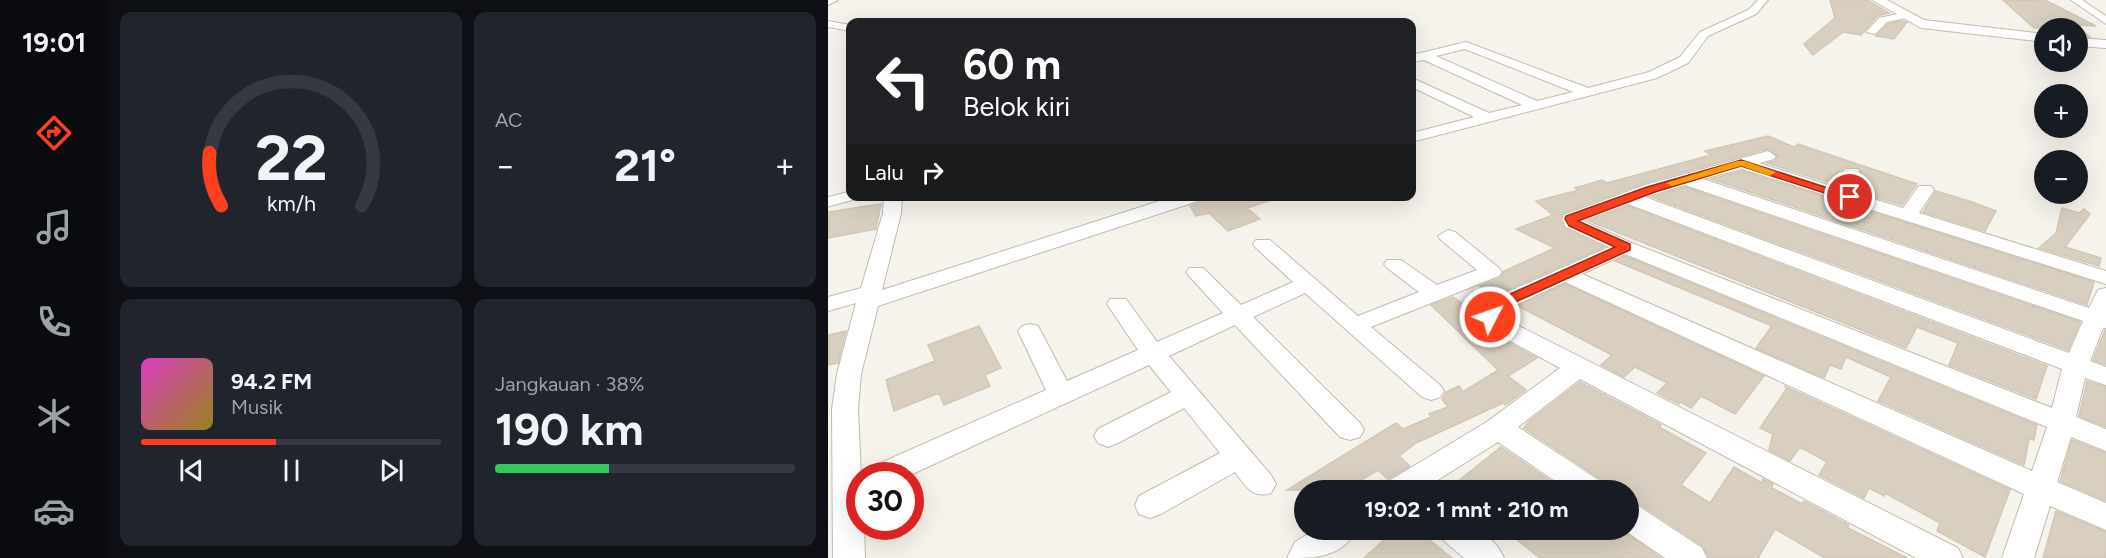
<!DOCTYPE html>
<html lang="id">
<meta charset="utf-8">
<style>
body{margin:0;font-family:Figtree,sans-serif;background:#20242c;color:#f1f3f6;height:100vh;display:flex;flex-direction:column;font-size:22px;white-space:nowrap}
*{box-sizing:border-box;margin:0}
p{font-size:20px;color:#9ea1a6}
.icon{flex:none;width:33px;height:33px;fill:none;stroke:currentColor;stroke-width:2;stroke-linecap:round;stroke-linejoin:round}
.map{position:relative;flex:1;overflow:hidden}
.drawer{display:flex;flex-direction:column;gap:12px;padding:12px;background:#0d0f14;width:720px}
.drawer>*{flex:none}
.guide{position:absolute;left:18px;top:18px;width:570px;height:183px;border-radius:12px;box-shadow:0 6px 24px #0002;background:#202124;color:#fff;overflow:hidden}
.buttons{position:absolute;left:1206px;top:18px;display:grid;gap:12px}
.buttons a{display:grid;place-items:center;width:54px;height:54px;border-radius:50%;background:#171b24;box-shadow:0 6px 24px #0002;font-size:30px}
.speed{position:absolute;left:18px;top:462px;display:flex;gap:12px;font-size:30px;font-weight:700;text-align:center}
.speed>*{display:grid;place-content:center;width:78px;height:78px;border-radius:50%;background:#171b24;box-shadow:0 6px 24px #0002;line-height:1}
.speed .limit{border:9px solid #d22;background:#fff;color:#111}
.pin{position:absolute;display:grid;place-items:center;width:51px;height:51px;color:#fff;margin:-26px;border:3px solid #fff;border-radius:50%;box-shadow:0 2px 6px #0007}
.me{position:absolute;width:66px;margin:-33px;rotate:49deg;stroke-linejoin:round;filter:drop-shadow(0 0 4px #0008)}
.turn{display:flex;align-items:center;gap:21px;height:126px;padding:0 18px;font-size:27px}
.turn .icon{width:78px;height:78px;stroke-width:2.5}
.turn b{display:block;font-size:42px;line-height:51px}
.then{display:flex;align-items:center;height:57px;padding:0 18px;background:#0003;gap:12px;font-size:22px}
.big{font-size:45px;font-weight:700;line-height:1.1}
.drawer .tile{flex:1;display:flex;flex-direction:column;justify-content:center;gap:9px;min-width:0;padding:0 21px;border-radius:12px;background:#20242c}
.drawer .dial{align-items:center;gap:0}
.dial svg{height:156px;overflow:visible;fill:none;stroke:#363941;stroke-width:7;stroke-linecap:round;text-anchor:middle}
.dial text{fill:#f1f3f6;stroke:none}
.song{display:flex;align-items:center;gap:18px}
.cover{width:72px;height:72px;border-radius:9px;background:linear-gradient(135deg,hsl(310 70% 55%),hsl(50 70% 35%))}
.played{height:6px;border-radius:3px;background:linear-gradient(90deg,#fc3f1d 45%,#363941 45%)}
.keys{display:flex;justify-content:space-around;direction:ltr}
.heat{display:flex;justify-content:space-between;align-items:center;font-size:33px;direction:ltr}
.charge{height:9px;border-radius:4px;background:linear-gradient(90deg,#34c759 38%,#363941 0)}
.drawer .tiles{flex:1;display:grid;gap:12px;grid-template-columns:repeat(2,1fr)}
.trip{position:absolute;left:466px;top:480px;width:345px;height:60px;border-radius:30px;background:#171b24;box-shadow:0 6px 24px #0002;font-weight:700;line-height:60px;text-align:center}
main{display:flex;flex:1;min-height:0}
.tabs{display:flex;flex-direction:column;width:108px;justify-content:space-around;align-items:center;background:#090b0e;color:#9ea1a6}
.tabs .icon{width:42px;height:42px}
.tabs .current{color:#fc3f1d}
.tabs b{font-size:27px;color:#f1f3f6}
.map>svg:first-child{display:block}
</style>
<main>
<nav class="tabs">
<b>19:01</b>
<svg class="icon current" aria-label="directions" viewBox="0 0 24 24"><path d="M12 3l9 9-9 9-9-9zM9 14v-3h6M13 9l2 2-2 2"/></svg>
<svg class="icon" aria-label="music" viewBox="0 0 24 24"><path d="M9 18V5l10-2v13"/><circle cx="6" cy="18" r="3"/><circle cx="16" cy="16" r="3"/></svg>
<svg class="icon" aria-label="phone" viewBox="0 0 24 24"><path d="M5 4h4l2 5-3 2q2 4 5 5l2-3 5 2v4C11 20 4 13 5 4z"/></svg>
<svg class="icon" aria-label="climate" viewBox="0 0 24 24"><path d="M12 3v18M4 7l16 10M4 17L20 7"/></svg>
<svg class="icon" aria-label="car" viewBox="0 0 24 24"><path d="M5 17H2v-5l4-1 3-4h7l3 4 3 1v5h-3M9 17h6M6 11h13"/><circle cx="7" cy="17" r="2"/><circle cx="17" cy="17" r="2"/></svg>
</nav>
<section class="drawer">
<div class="tiles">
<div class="tile dial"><svg viewBox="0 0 100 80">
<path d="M14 69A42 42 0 1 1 86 69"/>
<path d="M14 69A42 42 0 0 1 8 42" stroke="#fc3f1d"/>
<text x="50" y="56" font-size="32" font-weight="700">22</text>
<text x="50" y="72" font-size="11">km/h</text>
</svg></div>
<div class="tile"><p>AC</p>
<div class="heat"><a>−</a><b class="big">21°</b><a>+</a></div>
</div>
<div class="tile">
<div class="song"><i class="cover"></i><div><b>94.2 FM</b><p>Musik</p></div></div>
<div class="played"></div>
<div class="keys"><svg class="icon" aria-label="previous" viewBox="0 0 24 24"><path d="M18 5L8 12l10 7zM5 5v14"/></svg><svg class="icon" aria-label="pause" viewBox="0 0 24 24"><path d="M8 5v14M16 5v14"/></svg><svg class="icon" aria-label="next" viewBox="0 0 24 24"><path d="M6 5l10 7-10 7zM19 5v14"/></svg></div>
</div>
<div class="tile"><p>Jangkauan · 38%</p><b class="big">190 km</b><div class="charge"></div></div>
</div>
</section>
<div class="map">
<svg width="1278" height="558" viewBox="0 0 1278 558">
<rect width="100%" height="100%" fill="#f6f3ec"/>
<path fill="#d8cfc1" stroke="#d3c7b4" stroke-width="1.5" d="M1002 0H1039L1061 13 1049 16 1033 35 1015 32 985 55 976 44 1007 18Z
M1175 0 1219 1 1268 26 1249 25 1262 37 1250 36V28H1206Z
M1073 21 1079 22 1066 39 1048 36 1060 24Z
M940 136 966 147 970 144 1089 184 1074 205 1019 189 1034 173 1030 167H1017L999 182 939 163 947 161 950 156 939 149 816 183 735 213 732 220 737 229 776 247 668 295 652 286 672 278 676 271 727 248 688 229 725 215 708 201 751 190 747 188 774 180 779 183 883 155 877 151Z
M914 171 1266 282 1259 305 883 179Z
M857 187 1252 322 1240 350 824 197Z
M1108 191 1144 202 1168 211 1157 231 1095 212Z
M377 196H443V200L419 208 432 219 400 231 381 213 368 216 362 206 374 202Z
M53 204 48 229 0 238V212Z
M800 206 1219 366 1208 399 1121 365 1130 343 1089 327 1078 348 761 221Z
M1234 208 1251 213 1256 209 1262 214 1237 247 1273 258 1271 266 1211 248 1228 233Z
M797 256 1209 425 1206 440 1201 439 1196 465 1050 401 1063 377 1018 357 1013 369 1002 365 996 378 928 348 944 326 787 261Z
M737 284 936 376 907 414 873 396 863 408 853 402 851 404 829 393 839 383 807 367 796 377 773 365 784 355 690 306Z
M625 297 648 313 657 330 709 358 680 376 698 390 677 405 675 403 588 443 571 456 582 466 560 479 550 470 516 490H459L568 423 575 429 603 417 601 414 620 407 614 399 618 392 631 386 635 392 670 370 603 305Z
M151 326 173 368 157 375 162 386 116 405 111 393 66 411 58 380 107 361 100 345Z
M1277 330H1278V365L1265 360Z
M18 331 10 363 0 365V335Z
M1259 381 1278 387V427L1251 416Z
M752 382 833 425 831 427 878 453 853 485 882 503 906 467 934 483 935 479 945 484 944 488 974 504 976 501 1021 525 1020 528 1079 558H997L947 529 930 558H881L875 546 813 505 801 501V490H782L773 479 696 428 699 423Z
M956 386 1182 490 1157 557 1109 531 1112 523 1057 493 1056 496 1041 488 1036 498 991 475 999 462 972 447 962 461 941 450 945 434 932 428 959 388Z
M1244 440 1278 453V501L1232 481Z
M673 447 727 484 720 490H619Z
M1228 511 1278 532V558H1215Z
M567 530H589L624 558H536Z
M677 530H794L833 558H712Z"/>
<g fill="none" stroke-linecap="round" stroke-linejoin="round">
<defs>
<path id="service" d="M0 202 22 196"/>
<path id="minor" d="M0 0H10L0 5Z
M930 0H940L928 14 880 36 860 63 829 78 584 142V133L646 117 584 87V78L661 113 694 105 596 60 584 62V55L638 42 760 88 821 72 852 57 872 32 920 10ZM637 49 745 92 709 101 608 56Z
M1243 0H1254L1278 16V24Z
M1074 13 1079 16 1078 18 1059 22 1047 34 1038 32 1051 18Z
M0 21 22 25V31L0 27Z
M940 151 948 156 946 159 931 163 1000 185 1018 169H1030L1032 173 1015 190 1075 208 1091 186H1103L1106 190 1091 213 1278 271V284L914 169 875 179 1261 308 1270 290 1278 288V328H1275L1262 361 1278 367V385L1257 378 1248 417 1278 429V451L1243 437 1229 482 1278 503V530L1222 506 1206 558H1174L1196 494 737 282 673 312 675 318 1130 548 1135 558H1088L752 379 690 427 772 481 777 490H740L670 442 594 490H556L561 481 660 421 732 368 658 328 650 313 657 302 781 247 738 227 734 219 736 215 817 185ZM857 185 1255 321 1241 353 817 197ZM800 204 1234 369 1224 408 804 243 755 221ZM797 254 1219 427 1204 471 754 274Z
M56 196H74L73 213 54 290 347 196H375L373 200 50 306 33 374 30 409 33 476 32 526H36L37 558H5L4 409 9 374 28 303 0 311V297L33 288 55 213Z
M620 230 627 232 671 268 674 272 671 276 543 327 612 385 616 391 612 397 603 400 594 397 477 293 425 317 532 423 536 430 532 437 522 440 512 437 407 325 341 356 443 475 448 484 443 493C424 499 418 486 407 472L333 514 322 518 311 514 307 505 311 496 392 453 356 408 290 443 280 447 270 443 266 436 270 429 343 392 321 365 80 476H37L41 468 218 390 190 331 194 326 202 324 210 326 239 381 310 350 279 304 282 299H298L329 342 395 313 361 276 358 272 361 268H375L413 305 465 282 428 248 425 244 428 240H442L530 316 591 292 559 268 556 264 559 260H573L609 285 649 270 613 240 610 236Z
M801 503 812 507 874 548 879 558H837L796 530H801Z
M486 530H528C514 558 486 558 459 558L467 542Z
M610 530C639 527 663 529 676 558H636L615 540Z"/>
<path id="tertiary" d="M1044 0H1059L1096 20 1216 34V42L1093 28Z
M1250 38 1278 40V48L1250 46Z"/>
</defs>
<use href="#service" stroke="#c2bbae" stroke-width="11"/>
<use href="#minor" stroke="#c2bbae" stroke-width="2"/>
<use href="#tertiary" stroke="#c2bbae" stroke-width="2"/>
<use href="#service" stroke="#fff" stroke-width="9"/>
<use href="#minor" fill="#fff" fill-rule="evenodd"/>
<use href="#tertiary" fill="#fff" fill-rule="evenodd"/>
</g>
<path fill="#fc3f1d" stroke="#a42913" stroke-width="1.5" d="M913 160 1028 197 1018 200 913 166 827 192 750 221 802 244V250L670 310 668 320 662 321 655 317 654 313 660 304 787 247 741 226 737 219 738 216 819 187Z"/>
<path fill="#f59e0b" d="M909 161H917L948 172 942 176 913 166 844 186 838 183Z"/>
</svg>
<div class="buttons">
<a><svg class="icon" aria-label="sound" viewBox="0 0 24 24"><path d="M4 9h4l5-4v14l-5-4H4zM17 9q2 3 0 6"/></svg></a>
<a>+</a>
<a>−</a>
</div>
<div class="speed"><div class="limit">30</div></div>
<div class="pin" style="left:1022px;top:197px;background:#d93025"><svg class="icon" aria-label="arrive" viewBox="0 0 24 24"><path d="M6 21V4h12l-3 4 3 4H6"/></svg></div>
<svg class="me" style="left:662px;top:317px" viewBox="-20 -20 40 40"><circle r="17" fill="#fc3f1d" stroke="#fff" stroke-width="3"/><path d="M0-11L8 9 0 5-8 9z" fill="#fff"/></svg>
<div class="trip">19:02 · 1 mnt · 210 m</div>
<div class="guide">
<div class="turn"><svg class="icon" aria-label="left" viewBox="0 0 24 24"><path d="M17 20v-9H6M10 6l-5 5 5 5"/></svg><div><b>60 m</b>Belok kiri</div></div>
<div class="then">Lalu<svg class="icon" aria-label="right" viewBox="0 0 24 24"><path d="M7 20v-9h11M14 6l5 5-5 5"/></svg></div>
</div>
</div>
</main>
